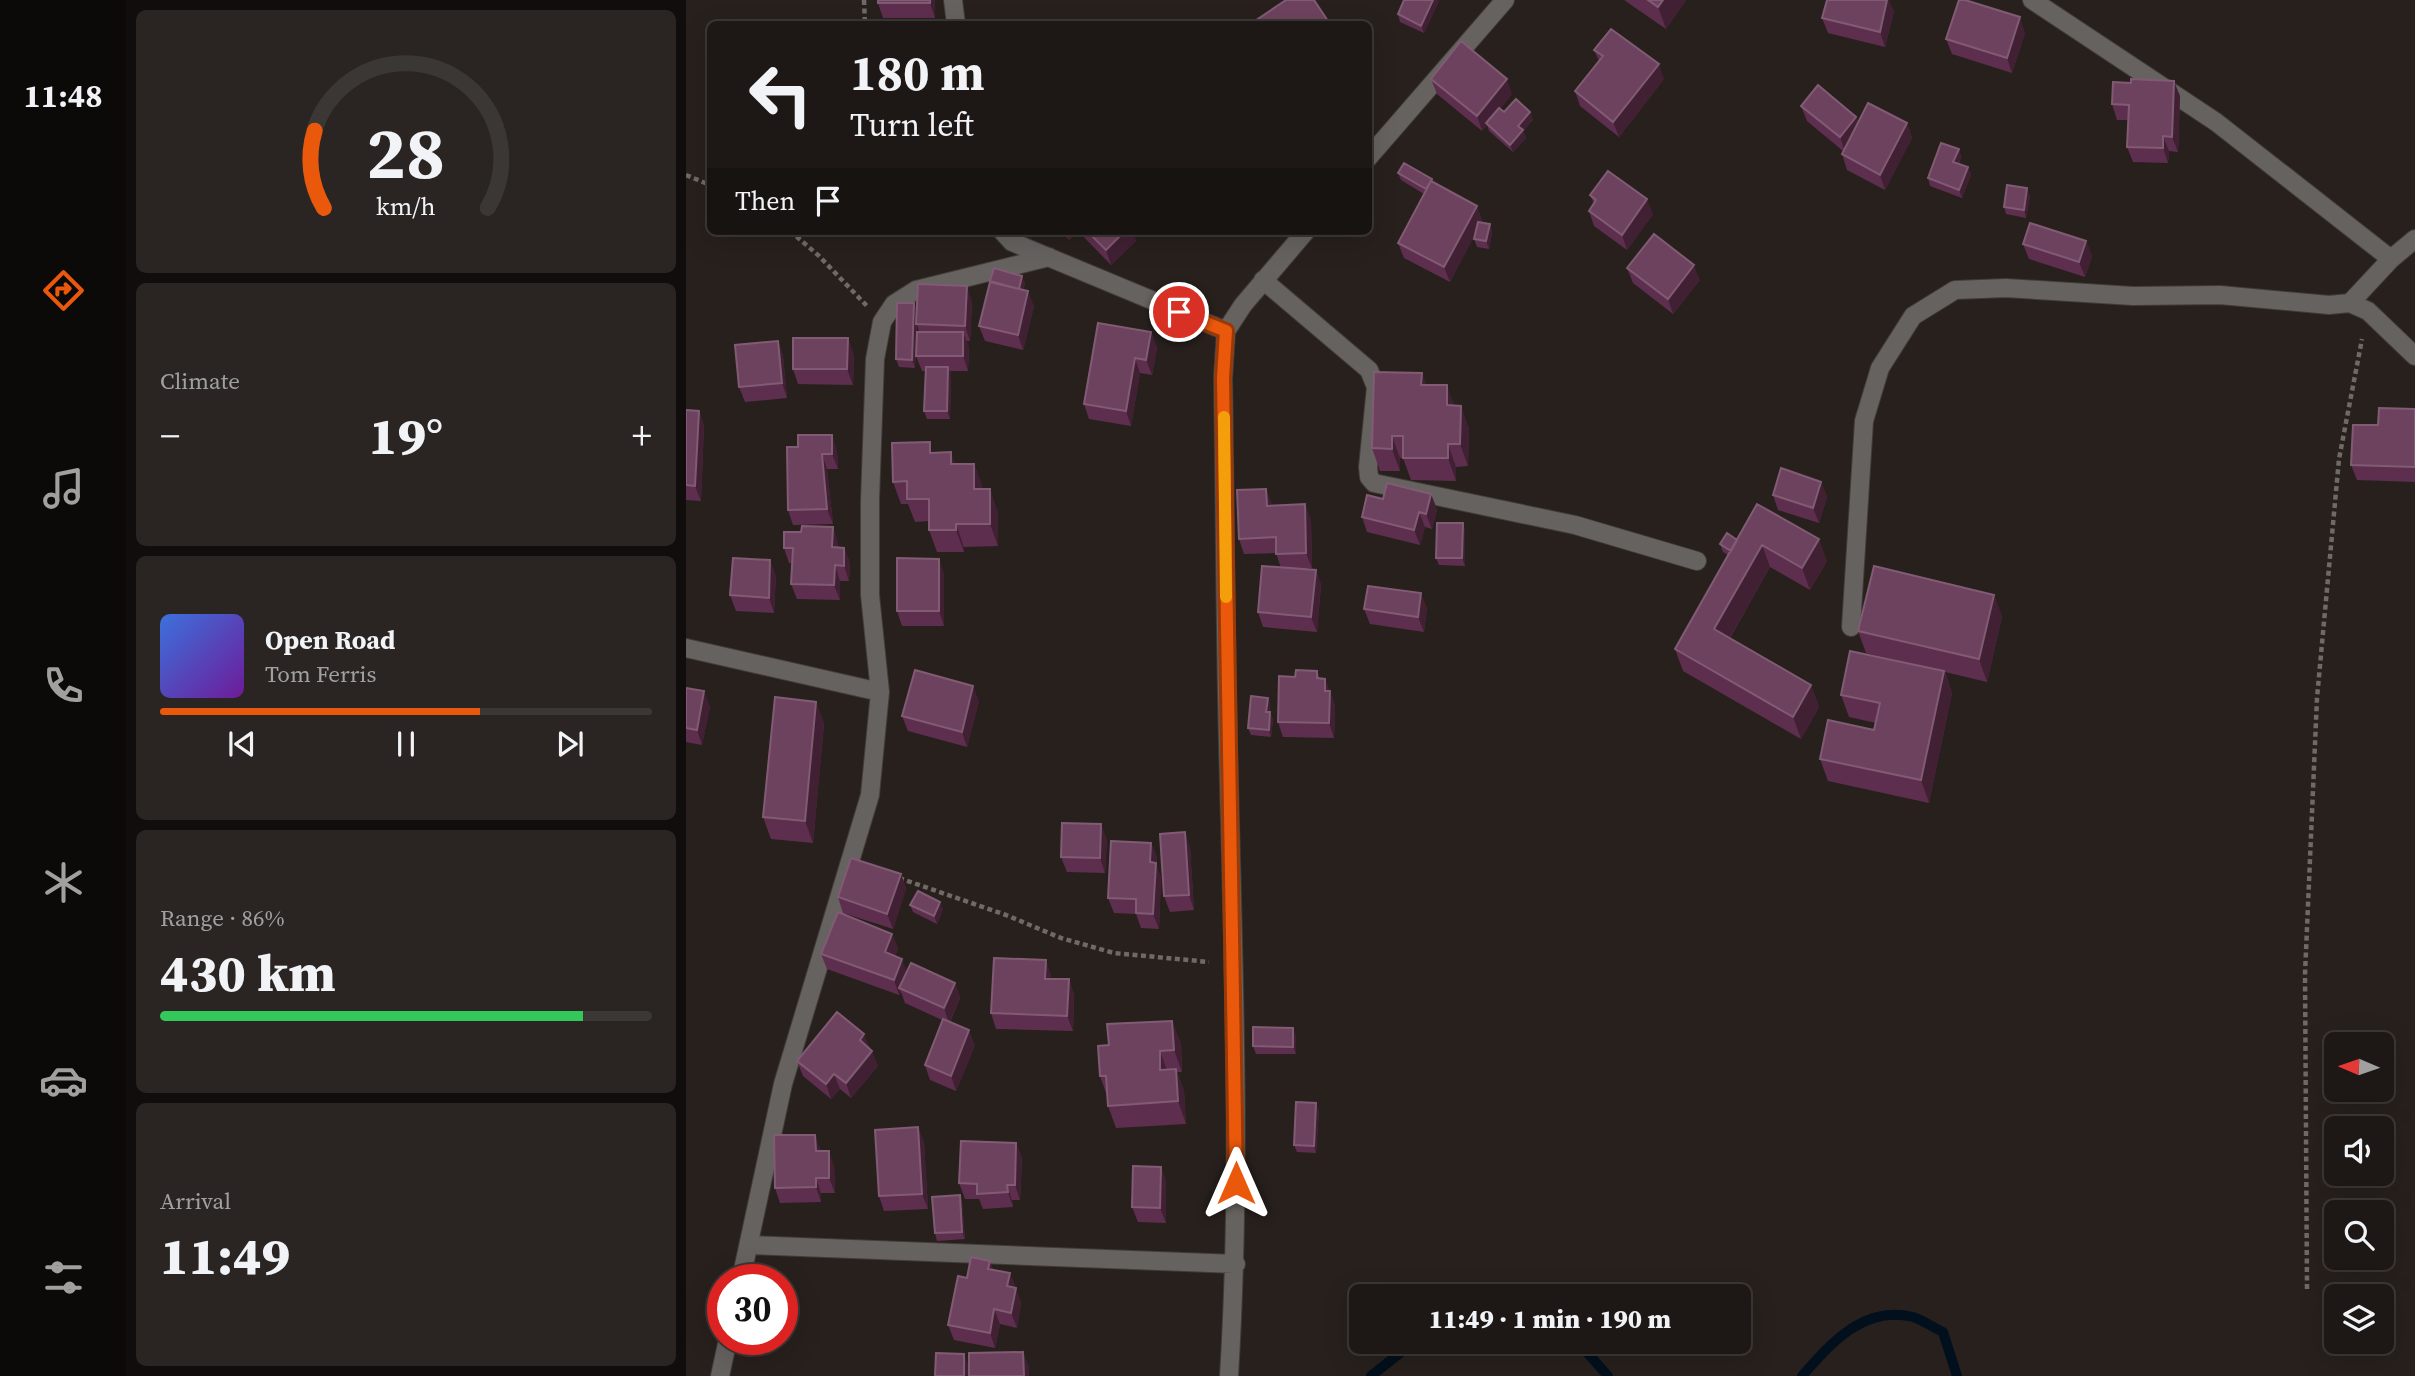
<!DOCTYPE html>
<meta charset="utf-8">
<style>
body{margin:0;font-family:"Source Serif 4",serif;background:#2a2523;color:#f1f3f6;height:100vh;display:flex;flex-direction:column;font-size:26px;white-space:nowrap}
*{box-sizing:border-box;margin:0}
p{font-size:23px;color:#a0a0a1}
.icon{flex:none;width:38px;height:38px;fill:none;stroke:currentColor;stroke-width:2;stroke-linecap:round;stroke-linejoin:round}
.map{position:relative;flex:1;overflow:hidden}
.drawer{display:flex;flex-direction:column;gap:10px;padding:10px;background:#100d0c;width:560px}
.drawer>*{flex:none}
.hud{position:absolute;left:21px;top:21px;width:665px;height:214px;border-radius:10px;box-shadow:0 7px 28px #0002,0 0 0 2px #3b3735;background:#1d1816;color:#f1f3f6;overflow:hidden}
.needle{width:46px;rotate:272deg}
.buttons{position:absolute;left:1638px;top:1032px;display:grid;gap:14px}
.buttons a{display:grid;place-items:center;width:70px;height:70px;border-radius:10px;background:#1d1816;box-shadow:0 7px 28px #0002,0 0 0 2px #3b3735;font-size:35px}
.speed{position:absolute;left:21px;top:1264px;display:flex;gap:14px;font-size:35px;font-weight:700;text-align:center}
.speed>*{display:grid;place-content:center;width:91px;height:91px;border-radius:50%;background:#1d1816;box-shadow:0 7px 28px #0002,0 0 0 2px #3b3735;line-height:1}
.speed .limit{border:10px solid #d22;background:#fff;color:#111}
.pin{position:absolute;display:grid;place-items:center;width:60px;height:60px;color:#fff;margin:-30px;border:4px solid #fff;border-radius:50%;box-shadow:0 2px 7px #0007}
.me{position:absolute;width:77px;margin:-38px;rotate:0deg;stroke-linejoin:round;filter:drop-shadow(0 0 5px #0008)}
.turn{display:flex;align-items:center;gap:24px;height:147px;padding:0 28px;font-size:32px}
.turn .icon{width:91px;height:91px;stroke-width:2.5}
.turn b{display:block;font-size:49px;line-height:60px}
.then{display:flex;align-items:center;height:66px;padding:0 28px;background:#0003;gap:14px;font-size:26px}
.big{font-size:52px;font-weight:800;line-height:1.1}
.drawer .widget{flex:1;display:flex;flex-direction:column;justify-content:center;gap:10px;min-width:0;padding:0 24px;border-radius:10px;background:#2a2523}
.drawer .dial{align-items:center;gap:0}
.dial svg{height:182px;overflow:visible;fill:none;stroke:#3b3735;stroke-width:7;stroke-linecap:round;text-anchor:middle}
.dial text{fill:#f1f3f6;stroke:none}
.song{display:flex;align-items:center;gap:21px}
.cover{width:84px;height:84px;border-radius:10px;background:linear-gradient(135deg,hsl(220 70% 55%),hsl(280 70% 35%))}
.played{height:7px;border-radius:4px;background:linear-gradient(90deg,#ea580c 65%,#3b3735 65%)}
.keys{display:flex;justify-content:space-around;direction:ltr}
.heat{display:flex;justify-content:space-between;align-items:center;font-size:38px;direction:ltr}
.charge{height:10px;border-radius:5px;background:linear-gradient(90deg,#34c759 86%,#3b3735 0)}
.trip{position:absolute;left:663px;top:1284px;width:402px;height:70px;border-radius:10px;background:#1d1816;box-shadow:0 7px 28px #0002,0 0 0 2px #3b3735;font-weight:800;line-height:70px;text-align:center}
main{display:flex;flex:1;min-height:0}
.tab-bar{display:flex;flex-direction:column;width:126px;justify-content:space-around;align-items:center;background:#0c0a09;color:#a0a0a1}
.tab-bar .icon{width:49px;height:49px}
.tab-bar .active{color:#ea580c}
.tab-bar b{font-size:32px;color:#f1f3f6}
.map>svg:first-child{display:block}
</style>
<main>
<nav class="tab-bar">
<b>11:48</b>
<svg class="icon active" aria-label="directions" viewBox="0 0 24 24"><path d="M12 3l9 9-9 9-9-9zM9 14v-3h6M13 9l2 2-2 2"/></svg>
<svg class="icon" aria-label="music" viewBox="0 0 24 24"><path d="M9 18V5l10-2v13"/><circle cx="6" cy="18" r="3"/><circle cx="16" cy="16" r="3"/></svg>
<svg class="icon" aria-label="phone" viewBox="0 0 24 24"><path d="M5 4h4l2 5-3 2q2 4 5 5l2-3 5 2v4C11 20 4 13 5 4z"/></svg>
<svg class="icon" aria-label="climate" viewBox="0 0 24 24"><path d="M12 3v18M4 7l16 10M4 17L20 7"/></svg>
<svg class="icon" aria-label="car" viewBox="0 0 24 24"><path d="M5 17H2v-5l4-1 3-4h7l3 4 3 1v5h-3M9 17h6M6 11h13"/><circle cx="7" cy="17" r="2"/><circle cx="17" cy="17" r="2"/></svg>
<svg class="icon" aria-label="filters" viewBox="0 0 24 24"><path d="M4 7h16M4 17h16"/><circle cx="9" cy="7" r="2"/><circle cx="15" cy="17" r="2"/></svg>
</nav>
<section class="drawer">
<div class="widget dial"><svg viewBox="0 0 100 80">
<path d="M14 69A42 42 0 1 1 86 69"/>
<path d="M14 69A42 42 0 0 1 10 35" stroke="#ea580c"/>
<text x="50" y="56" font-size="32" font-weight="700">28</text>
<text x="50" y="72" font-size="11">km/h</text>
</svg></div>
<div class="widget"><p>Climate</p>
<div class="heat"><a>−</a><b class="big">19°</b><a>+</a></div>
</div>
<div class="widget">
<div class="song"><i class="cover"></i><div><b>Open Road</b><p>Tom Ferris</p></div></div>
<div class="played"></div>
<div class="keys"><svg class="icon" aria-label="previous" viewBox="0 0 24 24"><path d="M18 5L8 12l10 7zM5 5v14"/></svg><svg class="icon" aria-label="pause" viewBox="0 0 24 24"><path d="M8 5v14M16 5v14"/></svg><svg class="icon" aria-label="next" viewBox="0 0 24 24"><path d="M6 5l10 7-10 7zM19 5v14"/></svg></div>
</div>
<div class="widget"><p>Range · 86%</p><b class="big">430 km</b><div class="charge"></div></div>
<div class="widget"><p>Arrival</p><b class="big">11:49</b></div>
</section>
<div class="map">
<svg width="1729" height="1376" viewBox="0 0 1729 1376">
<rect width="100%" height="100%" fill="#27201d"/>
<g fill="none" stroke-linecap="round" stroke-linejoin="round">
<path stroke="#02101d" stroke-width="10" d="M884 1342 898 1349 922 1376
M685 1376 728 1342
M1116 1376C1145 1343 1178 1305 1227 1317 1237 1320 1248 1328 1257 1332L1271 1376"/>
<defs>
<path id="minor" d="M267 0 270 24
M1346 0 1530 122 1705 259
M682 158 819 0
M316 231 326 242 540 331
M577 280 683 370 690 387 682 467 683 477 688 483 889 525 1011 561
M1664 303 1682 311 1729 356
M1165 627 1178 421 1194 368 1227 316 1269 290 1320 288 1447 296 1534 295 1643 305 1664 303 1705 259 1729 239
M0 648 194 692
M63 1245 550 1264
M55 1279 97 1084 184 795 194 692 184 595V500L189 359 196 322 208 304 230 290 363 257
M34 1376 42 1339
M543 1376C556 1165 547 954 542 743 539 621 539 500 537 378L540 331 557 305 620 231"/>
</defs>
<use href="#minor" stroke="#423c39" stroke-width="20"/>
<path stroke="#706a67" stroke-width="4.5" stroke-dasharray="5 3.5" stroke-linecap="butt" d="M178 0 179 24
M0 175 24 185
M104 231 132 255 181 306
M213 878 320 915 375 938 428 953 523 962
M1621 1289 1619 974 1631 698 1653 459 1676 339"/>
<use href="#minor" stroke="#656260" stroke-width="18"/>
</g>
<path fill="#5e2e4e" d="M249 0V18H197L192 3Z
M938 0H1000L980 29Z
M753 1 738 33 714 22 712 14Z
M1208 11 1199 47 1142 33 1136 18Z
M1339 33 1326 73 1266 54 1260 39Z
M908 50 978 79 933 137 894 106 889 91 913 61Z
M745 79 826 94 814 109 818 112H844L847 120 837 131 840 138 827 152 803 131 801 125 796 131 751 94Z
M1494 96 1492 152 1483 151 1482 163 1447 162 1441 147 1442 120H1431L1426 104Z
M1115 106 1170 117 1172 122 1221 123 1226 138 1199 190 1161 170 1156 154 1157 151 1121 121Z
M1273 149 1275 157 1273 164 1282 167 1285 175 1276 198 1244 186 1242 178Z
M712 173 746 179 748 183 791 206 796 221V223L804 224 806 232 803 249 791 247 788 239 789 234 764 282 718 258 712 243 738 194 715 180Z
M904 195 967 214 941 250 908 226 903 211 908 204Z
M1344 196 1340 218 1320 214 1318 207Z
M126 231H173V237H128Z
M375 231H446L450 241 425 265 392 231 383 240Z
M1400 241 1406 256 1399 277 1343 259 1337 244Z
M941 268 1014 280 987 314 947 283Z
M336 276 339 284 337 290 348 306 337 350 299 341 293 326Z
M286 301 284 341H280L283 347 282 371H264L265 375 264 419H241L238 411 240 371H236L230 356 233 332 231 325 229 368 213 367 210 359 228 303 231 310Z
M465 332 471 348 466 375 454 373 445 426 403 419 398 404Z
M92 341 97 356 101 398 59 402 53 387Z
M168 354 167 385 112 384 107 369Z
M736 373 740 385 768 405 783 428 782 466 770 467V481L725 480 717 458H714V471H694L686 448Z
M1729 409V482L1671 480 1665 465 1692 425Z
M0 410 13 411 18 426 15 501 0 500Z
M101 447 151 450 152 469H141L147 524 107 525 102 510Z
M247 453 269 464H288L296 486V489L312 512V546L278 547V552H251L243 530V521L229 522 222 504H215L207 482Z
M1135 482 1141 497 1133 523 1092 510 1087 495Z
M697 499 751 509 746 529 739 527 734 545 681 532 676 517Z
M586 504V505L625 519 626 568 609 569 630 570 635 585 631 632 577 627 572 612 595 568 590 553 558 554 553 539Z
M1071 504 1141 561 1124 590 1084 567 1044 638 1125 685 1133 707 1115 739 997 671 989 649 1042 555 1037 552 1034 544 1051 540Z
M777 523 779 531V566L753 565 750 558Z
M152 542V547L158 548 164 563 163 581H154V600L111 599 105 584 106 563H103L98 548Z
M258 574V626H216L211 611Z
M90 575 88 613 50 611 44 595Z
M1308 595 1316 617 1301 682 1259 672 1266 693 1243 803 1142 781 1134 759 1188 730 1190 723 1163 717 1155 695 1241 667 1180 653 1172 631Z
M741 608 738 632 684 624 678 609Z
M631 671 634 679H639L649 706 648 738 597 737 592 722 609 677Z
M0 688 24 706 16 745 0 742Z
M582 698 584 705V712L587 720 585 737 565 735 562 728Z
M293 701 281 747 222 731 216 716Z
M130 702 138 724 127 843 85 839 77 817Z
M421 839 419 873 381 872 375 857Z
M465 843 471 858 470 865 475 878 473 929 455 928 450 914 428 913 422 898Z
M504 847 508 910 484 912 478 896Z
M215 874 220 889 207 929 157 913 152 897Z
M224 905 257 909 251 924 227 912Z
M206 934 212 949 209 956 221 971 269 983 274 998 264 1022 289 1045 270 1091 244 1080 239 1065 256 1020 219 1003 215 992 213 995 141 969 135 954Z
M365 975V979H383L388 995 387 1031 310 1029 305 1013Z
M610 1035V1054H570L567 1046Z
M495 1043 496 1072H491L498 1091 500 1124 430 1128 422 1106 421 1096 414 1076 412 1046Z
M183 1048 192 1066 165 1098 154 1089 145 1099 117 1076 111 1061Z
M633 1111 630 1153 611 1152 608 1145Z
M238 1142 242 1209 198 1211 193 1196Z
M330 1143 336 1158 334 1200H326L327 1207 297 1209 293 1199H279L273 1183Z
M135 1151 148 1166 149 1193H135V1202L94 1203 89 1188Z
M475 1167 480 1182V1223L452 1222 446 1207Z
M274 1195 276 1203 279 1239 251 1241 249 1233Z
M304 1261 307 1270 324 1273 335 1303 331 1328 314 1324 309 1348 268 1340 262 1325 281 1278Z"/>
<path fill="#412034" d="M244 0H249V18L244 3Z
M747 0H752L753 1 738 33 735 26Z
M977 0H1000L980 29 972 7Z
M1201 0H1203L1208 11 1199 47 1194 32Z
M1334 17 1339 33 1326 73 1321 58Z
M973 64 978 79 933 137 927 122Z
M821 79 826 94 802 124 800 123 801 125 796 131 791 116Z
M1488 81 1494 96 1492 152 1486 137Z
M844 112 847 120 837 131 840 138 827 152 824 145 832 126Z
M1170 117 1176 132 1159 152 1154 137Z
M1221 123 1226 138 1199 190 1194 175Z
M1477 136 1483 151 1482 163 1477 148Z
M1273 149 1275 157 1270 169 1267 162Z
M1282 167 1285 175 1276 198 1273 190Z
M1341 188 1344 196 1340 218 1338 210Z
M961 199 967 214 941 250 936 235Z
M791 206 796 221 764 282 758 267Z
M804 224 806 232 803 249 800 241Z
M380 231H392L383 240Z
M439 231H446L450 241 425 265 420 250Z
M1400 241 1406 256 1399 277 1393 262Z
M1008 265 1014 280 987 314 982 299Z
M336 276 339 284 335 298 332 290Z
M281 286 286 301 284 341 279 326Z
M342 291 348 306 337 350 332 335Z
M228 303 231 311 229 368 226 360Z
M277 332 283 347 282 371 277 356Z
M465 332 471 348 466 375 460 360Z
M162 338 168 354 167 385 161 369Z
M92 341 97 356 101 398 96 383Z
M449 358 454 373 445 426 440 411Z
M262 367 265 375 264 419 261 411Z
M736 373 744 395 735 385Z
M761 385 769 408 761 405Z
M775 406 783 428 782 466 774 444Z
M13 411 18 426 15 501 9 486Z
M146 435 151 450 152 469 146 454Z
M706 436 714 458V471L706 449Z
M762 444 770 467V481L762 458Z
M265 452 273 475 265 464Z
M136 454 141 469 147 524 141 509Z
M288 464 296 486V512L288 489Z
M1135 482 1141 497 1133 523 1127 508Z
M304 489 312 512V546L304 524Z
M580 489 586 504V521L581 506Z
M745 494 751 509 746 529 740 514Z
M619 504 625 519 626 568 620 553Z
M733 512 739 527 734 545 728 530Z
M777 523 779 531V566L776 558Z
M270 524 278 547V552L270 530Z
M147 527 152 542 151 562 146 547Z
M1133 539 1141 561 1124 590 1116 568Z
M1076 545 1084 567 1036 651 1028 629Z
M158 548 164 563 163 581 158 566Z
M253 559 258 574V626L253 611Z
M84 560 90 575 88 613 83 598Z
M149 565 154 581V600L148 585Z
M630 570 635 585 631 632 625 617Z
M735 593 741 608 738 632 732 617Z
M1308 595 1316 617 1301 682 1293 659Z
M1258 671 1266 693 1243 803 1235 780Z
M639 679 649 706 648 738 643 723 639 691Z
M1125 685 1133 707 1115 739 1107 717Z
M287 686 293 701 281 747 276 732Z
M18 691 24 706 16 745 11 730Z
M582 698 584 705 583 720 580 712Z
M130 702 138 724 127 843 119 821Z
M584 712 587 720 585 737 583 730Z
M415 824 421 839 419 873 414 858Z
M499 832 504 847 508 910 503 895Z
M465 843 471 858 470 865 475 878 473 929 467 914 464 862Z
M215 874 220 889 207 929 201 914Z
M254 902 257 909 251 924 248 916Z
M206 934 212 949 205 967 199 952Z
M216 959 222 974 213 988 215 992 213 995 208 980Z
M360 960 365 975 364 994 359 979Z
M383 979 388 995 387 1031 381 1016Z
M269 983 274 998 263 1023 258 1008Z
M486 1021 495 1043 496 1072 488 1050Z
M607 1028 610 1035V1054L607 1047Z
M283 1030 289 1045 270 1091 265 1076Z
M178 1034 184 1049 174 1040Z
M186 1051 192 1066 165 1098 160 1083Z
M474 1051 482 1073 474 1070Z
M490 1069 498 1091 500 1124 492 1101Z
M148 1074 154 1089 145 1099 140 1084Z
M630 1103 633 1111 630 1153 628 1146Z
M232 1127 238 1142 242 1209 236 1194Z
M129 1135 135 1150V1166L130 1151Z
M330 1143 336 1158 334 1200 329 1185Z
M143 1151 148 1166 149 1193 143 1178Z
M475 1167 480 1182V1223L474 1208Z
M130 1178 135 1193V1202L130 1187Z
M321 1185 326 1200 327 1207 322 1192Z
M274 1195 276 1203 279 1239 276 1232Z
M304 1261 309 1276 302 1269Z
M324 1273 329 1288 321 1286Z
M330 1288 335 1303 331 1328 325 1313Z
M308 1309 314 1324 309 1348 304 1333Z
M337 1352 343 1367V1376H338Z
M278 1354 284 1369 283 1376H278Z"/>
<path fill="#6d425e" stroke="#815b73" stroke-width="2" d="M192 0H244V3H192Z
M600 0H628L644 24H567L566 23Z
M718 0H747L735 26 712 14Z
M962 0H977L972 7Z
M1141 0H1201L1194 32 1136 18Z
M1273 0H1279L1334 17 1321 58 1260 39Z
M925 29 973 64 927 122 889 91 917 56 908 50Z
M775 41 821 79 791 116 745 79Z
M1445 79 1488 81 1486 137 1477 136V148L1441 147 1443 105 1426 104 1427 82 1445 83Z
M1132 85 1170 117 1154 137 1115 106Z
M830 99 844 112 832 126 837 130 824 145 800 123 813 108 818 112Z
M1182 103 1221 123 1194 175 1156 154Z
M1255 143 1273 149 1267 162 1282 167 1273 190 1242 178Z
M718 163 746 179 740 189 712 173Z
M922 171 961 199 936 235 903 211 910 200 904 195Z
M745 181 791 206 758 267 712 243Z
M1321 185 1341 188 1338 210 1318 207Z
M792 222 804 224 800 241 788 239Z
M1344 223 1400 241 1393 262 1337 244Z
M401 231H439L420 250Z
M968 234 1008 265 982 299 941 268Z
M308 268 336 276 333 289 304 281Z
M304 282 342 291 332 335 293 326Z
M232 284 281 286 279 326 230 324Z
M211 303H228L226 360 210 359Z
M412 323 465 332 460 360 449 358 440 411 398 404Z
M231 332H277V356H230Z
M107 338H162L161 369H107Z
M92 341 96 383 53 387 49 345Z
M240 367H262L261 411H238Z
M688 372 736 373 735 385H761V405L775 406 774 444H762V458H717V436H706V449L686 448Z
M1693 408 1729 409V467L1665 465 1667 425H1692Z
M0 410 13 411 9 486 0 485Z
M112 435H146V454H136L141 509 102 510 101 447H112Z
M244 442V453L265 452V464H288V489H304V524H270V530H243V499H221V481L207 482 206 443Z
M1095 468 1135 482 1127 508 1087 495Z
M701 483 745 494 740 514 733 512 728 530 676 517 681 495 697 499Z
M580 489 581 506 619 504 620 553 590 554V537L553 539 551 490Z
M1071 504 1133 539 1116 568 1076 545 1028 629 1125 685 1107 717 989 649Z
M751 523H777L776 558H750Z
M116 526 147 527 146 547 158 548V566L149 565 148 585 105 584 107 548H98V532H115Z
M1041 533 1051 540 1045 551 1034 544Z
M47 558 84 560 83 598 44 595Z
M211 558 253 559V611H211Z
M576 566 630 570 625 617 572 612Z
M1188 566 1308 595 1293 659 1172 631Z
M682 586 735 593 732 617 678 609Z
M1164 651 1258 671 1235 780 1134 759 1142 720 1188 730 1194 703 1155 695Z
M229 670 287 686 276 732 216 716Z
M610 670 631 671V678L639 679V691H644L643 723 592 722 593 676 609 677Z
M0 688 18 691 11 730 0 728Z
M565 696 582 698 580 712H584L583 730 562 728Z
M89 697 130 702 119 821 77 817Z
M376 823 415 824 414 858 375 857Z
M499 832 503 895 478 896 474 834Z
M425 841 465 843 464 862 470 863 467 914 450 913V899L422 898Z
M165 858 215 874 201 914 152 897Z
M232 891 254 902 248 916 224 905Z
M152 912 206 934 199 952 216 959 208 980 135 954Z
M308 958 360 960 359 979H383L381 1016 305 1013Z
M225 963 269 983 258 1008 213 988Z
M151 1012 178 1034 174 1040 186 1051 160 1083 148 1074 140 1084 111 1061Z
M257 1019 283 1030 265 1076 239 1065Z
M486 1021 488 1050 474 1051V1070L490 1069 492 1101 422 1106 420 1076H414L412 1046 423 1045 421 1024Z
M567 1027 607 1028V1047L567 1046Z
M610 1102 630 1103 628 1146 608 1145Z
M232 1127 236 1194 193 1196 189 1130Z
M88 1135H129L130 1151H143V1178H130V1187L89 1188Z
M275 1141 330 1143 329 1185H321L322 1192 291 1194V1184L273 1183Z
M447 1166 475 1167 474 1208 446 1207Z
M274 1195 276 1232 249 1233 246 1197Z
M285 1257 304 1261 302 1269 324 1273 321 1286 330 1288 325 1313 308 1309 304 1333 262 1325 272 1276 281 1278Z
M337 1352 338 1376H283V1353Z
M250 1353 278 1354V1376H249Z"/>
<g fill="none" stroke-linecap="round" stroke-linejoin="round">
<defs>
<path id="route" d="M493 312 540 331 537 378 550 1183"/>
</defs>
<use href="#route" stroke="#983908" stroke-width="18"/>
<use href="#route" stroke="#ea580c" stroke-width="12"/>
<path stroke="#f59e0b" stroke-width="12" d="M538 417 540 597"/>
</g>
</svg>
<div class="buttons">
<a><svg class="needle" viewBox="-14 -14 28 28"><path d="M0-13l5 13h-10z" fill="#e53935"/><path d="M0 13l5-13h-10z" fill="#a0a0a1"/></svg></a>
<a><svg class="icon" aria-label="sound" viewBox="0 0 24 24"><path d="M4 9h4l5-4v14l-5-4H4zM17 9q2 3 0 6"/></svg></a>
<a><svg class="icon" aria-label="search" viewBox="0 0 24 24"><circle cx="10" cy="10" r="6"/><path d="M15 15l6 6"/></svg></a>
<a><svg class="icon" aria-label="layers" viewBox="0 0 24 24"><path d="M12 4l9 5-9 5-9-5zM3 14l9 5 9-5"/></svg></a>
</div>
<div class="speed"><div class="limit">30</div></div>
<div class="pin" style="left:493px;top:312px;background:#d93025"><svg class="icon" aria-label="arrive" viewBox="0 0 24 24"><path d="M6 21V4h12l-3 4 3 4H6"/></svg></div>
<svg class="me" style="left:550px;top:1183px" viewBox="-20 -20 40 40"><path d="M0-17L14 15 0 8-14 15z" fill="#ea580c" stroke="#fff" stroke-width="4"/></svg>
<div class="trip">11:49 · 1 min · 190 m</div>
<div class="hud">
<div class="turn"><svg class="icon" aria-label="left" viewBox="0 0 24 24"><path d="M17 20v-9H6M10 6l-5 5 5 5"/></svg><div><b>180 m</b>Turn left</div></div>
<div class="then">Then<svg class="icon" aria-label="arrive" viewBox="0 0 24 24"><path d="M6 21V4h12l-3 4 3 4H6"/></svg></div>
</div>
</div>
</main>
